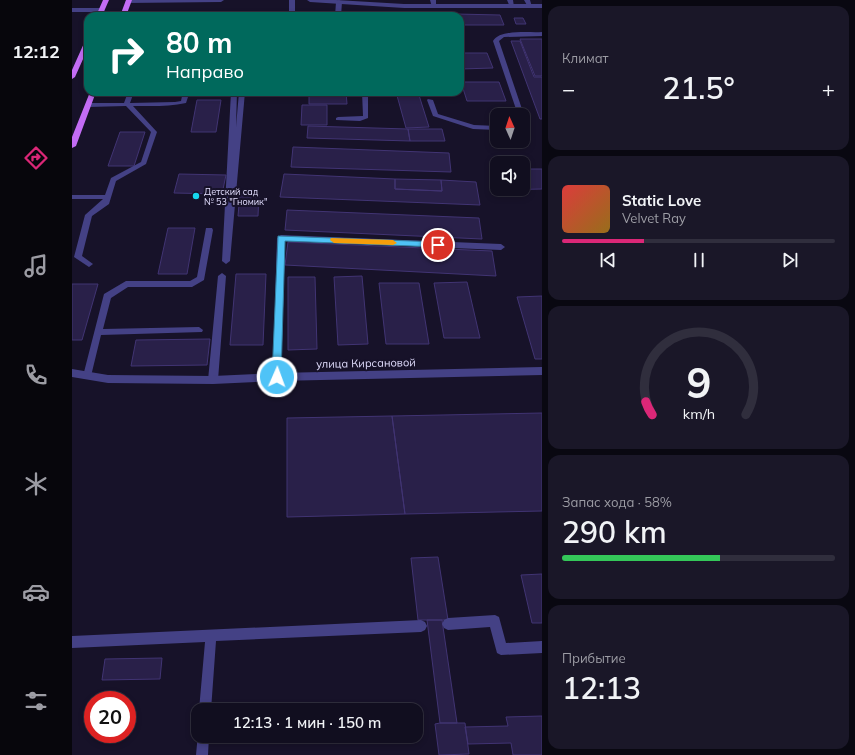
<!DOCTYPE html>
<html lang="ru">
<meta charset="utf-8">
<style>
body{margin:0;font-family:Mulish,sans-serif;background:#1a1728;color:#f1f3f6;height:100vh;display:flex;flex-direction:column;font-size:15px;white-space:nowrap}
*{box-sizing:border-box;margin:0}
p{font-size:13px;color:#9c9ca4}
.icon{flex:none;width:22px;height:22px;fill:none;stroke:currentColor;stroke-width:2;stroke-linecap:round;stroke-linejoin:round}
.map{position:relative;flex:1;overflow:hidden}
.side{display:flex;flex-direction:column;gap:6px;padding:6px;background:#090811;width:313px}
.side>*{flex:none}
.guide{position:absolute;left:12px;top:12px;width:380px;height:84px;border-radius:12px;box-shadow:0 2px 6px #0003,0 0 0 1px #302e3d;background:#00695c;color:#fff;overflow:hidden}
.needle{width:26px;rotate:357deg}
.buttons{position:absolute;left:418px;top:108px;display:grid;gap:8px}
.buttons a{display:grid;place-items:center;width:40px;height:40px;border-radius:8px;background:#110e1f;box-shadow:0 2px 6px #0003,0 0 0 1px #302e3d;font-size:20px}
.speed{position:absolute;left:12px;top:691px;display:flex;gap:8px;font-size:20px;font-weight:700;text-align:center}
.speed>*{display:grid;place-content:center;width:52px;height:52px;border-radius:50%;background:#110e1f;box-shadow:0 2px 6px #0003,0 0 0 1px #302e3d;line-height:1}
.speed .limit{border:6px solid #d22;background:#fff;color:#111}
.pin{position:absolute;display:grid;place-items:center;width:34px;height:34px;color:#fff;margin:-17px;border:2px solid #fff;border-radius:50%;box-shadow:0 1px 4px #0007}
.me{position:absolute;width:44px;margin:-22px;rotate:2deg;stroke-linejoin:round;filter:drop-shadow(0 0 3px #0008)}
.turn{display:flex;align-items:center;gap:14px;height:84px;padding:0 16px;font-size:18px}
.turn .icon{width:52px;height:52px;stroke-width:2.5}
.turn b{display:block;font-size:28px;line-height:34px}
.big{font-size:30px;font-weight:600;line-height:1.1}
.side .card{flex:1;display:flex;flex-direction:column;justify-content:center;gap:6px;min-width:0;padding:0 14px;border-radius:12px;background:#1a1728}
.side .dial{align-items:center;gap:0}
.dial svg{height:104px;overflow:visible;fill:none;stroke:#302e3d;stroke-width:7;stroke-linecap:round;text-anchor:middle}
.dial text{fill:#f1f3f6;stroke:none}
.song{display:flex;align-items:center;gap:12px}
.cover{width:48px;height:48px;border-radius:6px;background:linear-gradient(135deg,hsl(0 70% 55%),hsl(40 70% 35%))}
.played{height:4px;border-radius:2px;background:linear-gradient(90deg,#db2777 30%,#302e3d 30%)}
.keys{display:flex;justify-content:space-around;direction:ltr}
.heat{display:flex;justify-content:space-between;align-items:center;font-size:22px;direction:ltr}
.charge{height:6px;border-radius:3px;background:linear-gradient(90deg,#34c759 58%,#302e3d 0)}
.trip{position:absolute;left:119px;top:703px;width:232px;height:40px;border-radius:12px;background:#110e1f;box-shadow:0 2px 6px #0003,0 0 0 1px #302e3d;font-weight:600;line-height:40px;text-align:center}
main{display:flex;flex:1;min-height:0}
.dock{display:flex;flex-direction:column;width:72px;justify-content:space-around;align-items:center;background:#07060c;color:#9c9ca4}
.dock .icon{width:28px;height:28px}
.dock .on{color:#db2777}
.dock b{font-size:18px;color:#f1f3f6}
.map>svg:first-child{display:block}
</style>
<main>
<nav class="dock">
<b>12:12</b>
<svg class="icon on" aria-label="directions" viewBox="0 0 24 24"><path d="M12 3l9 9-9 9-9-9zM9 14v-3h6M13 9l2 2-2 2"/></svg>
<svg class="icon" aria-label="music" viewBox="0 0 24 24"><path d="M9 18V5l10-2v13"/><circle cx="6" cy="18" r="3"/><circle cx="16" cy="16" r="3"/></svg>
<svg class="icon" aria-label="phone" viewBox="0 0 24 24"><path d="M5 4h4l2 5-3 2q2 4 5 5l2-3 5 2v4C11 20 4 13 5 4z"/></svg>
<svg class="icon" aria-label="climate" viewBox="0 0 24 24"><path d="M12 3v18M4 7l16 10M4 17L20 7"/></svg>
<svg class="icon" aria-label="car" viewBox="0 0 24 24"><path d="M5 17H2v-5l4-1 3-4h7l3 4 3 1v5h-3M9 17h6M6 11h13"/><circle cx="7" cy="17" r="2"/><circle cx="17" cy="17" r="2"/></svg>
<svg class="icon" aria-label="filters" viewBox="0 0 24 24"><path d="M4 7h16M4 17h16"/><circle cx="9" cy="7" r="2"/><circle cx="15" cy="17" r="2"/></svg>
</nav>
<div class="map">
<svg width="470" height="755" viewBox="0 0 470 755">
<rect width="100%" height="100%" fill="#171229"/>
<path fill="#292049" stroke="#413473" d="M278 14H328V16H279Z
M350 14H383V16H350Z
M384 14 428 15 432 25H388V16H384Z
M442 18H451L454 24H444Z
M448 39H470V76H463Z
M439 41H448L462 77H470V119H468Z
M388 53H415L421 68 388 69Z
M389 82H427L434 101H395Z
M237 92H274L275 104H237Z
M324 92H346L357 127 334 128Z
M125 100H149L144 132H119Z
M230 105H255V125H229Z
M236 126 336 129 338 141 235 138Z
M336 129H370L373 141H338Z
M48 132H73L62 166H36Z
M221 147 377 153 379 172 219 167Z
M451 169H470V189L425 190V189H451Z
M419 170H425V189Z
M107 174 154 175 150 194 102 193Z
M212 174 323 179V189L370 191 369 180 404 182 408 205 208 197Z
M323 179 369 180 370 191 323 189Z
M168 194H187L186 216H166Z
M215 210 407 218 410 239 213 230Z
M96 228H123L115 274H86Z
M216 242 420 251 424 276 213 265Z
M164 274H194L191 345H158Z
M290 276 296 344 266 345 262 277Z
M216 277H243L245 349 216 350Z
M395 282 408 338H372L362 283Z
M307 283H347L357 344H314Z
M0 284H26L10 340H0Z
M470 296V359H463L445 297Z
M138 339 135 365 59 366 64 340Z
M470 413V511L333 514 320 416Z
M320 416 333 514 215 517V418Z
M366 557 376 620H346L339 558Z
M470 574V623H460L449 575Z
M355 620H370L385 723H368Z
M90 658 88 679 30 680 33 659Z
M470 716V755H441L439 743 396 744 393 727 436 726 434 717Z
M368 723H393L397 754 367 755 363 724Z"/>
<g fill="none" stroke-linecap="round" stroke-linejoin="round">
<path fill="#444185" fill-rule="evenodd" d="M217 0H223V16H217Z
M267 0 270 2 269 16H263L264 2Z
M358 0H364V7H360Z
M435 0H441L442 7H438Z
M452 0H458L460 7H456Z
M470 32V36L432 37 427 41 452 115 451 116V115H446L421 41C428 29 457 33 470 32Z
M56 92H62L58 103 103 102 109 101 110 96 114 92H121L116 97 114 103C97 107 78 106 61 106L85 132 74 164 44 181 37 204 20 216 10 256 21 264 17 267 2 257 13 215 31 199H0V195H33L39 178 69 162 79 132 54 106 16 107 13 105 16 103H52Z
M159 92H165L164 127 167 92H173L158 261 154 264 150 261Z
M290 92H296V118L288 121 264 120V118L266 117 291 116Z
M356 99 361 100 366 114 402 125 425 126V130L401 129 361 116 355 100Z
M134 228H140L141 230 132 280 120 287H56L39 298 31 329 127 327 131 330 130 332 29 335 19 376 18 379H12L11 376 32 294 54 281H118L125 277Z
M209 235 429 244 433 247 429 250 213 241 209 377 208 380H202L201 377 205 238Z
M150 273 154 276 146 380 144 383H138L136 380 146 276Z
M423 615 427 617 434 643 470 641V653L429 655 425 653 418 627 376 630 372 628 370 624 372 620 376 618Z
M349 620 353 622 355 626 353 630 349 632 144 641 139 710H127L133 642 0 648V636Z
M126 733V736H137L136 755H124Z"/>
<path fill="#444185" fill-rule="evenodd" d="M56 0H152L149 2 54 3 53 2Z
M235 0H264L332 4H470V8H332L238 2Z
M0 8H30L33 10 30 12H0Z
M470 367V375L205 381 141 384 36 383 0 377V369L36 375 141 376 205 373Z"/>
<path fill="#c36cf5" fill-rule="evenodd" d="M31 0H37L30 16H24Z
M54 0H60L54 16H48Z
M16 39V48L3 77 0 79V70L13 41Z
M18 92H24L4 146 0 148V137Z"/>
</g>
<path fill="#4fc3f7" stroke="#337fa1" d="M206 236 366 242 370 245 366 247 213 241 209 377 205 380 200 377Z"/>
<path fill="#f59e0b" d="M259 238 321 240 325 243 321 245 262 243 258 240Z"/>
<circle fill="#16d7ef" stroke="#171229" stroke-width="1.5" cx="124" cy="196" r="4"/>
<g text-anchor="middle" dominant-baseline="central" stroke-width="4" stroke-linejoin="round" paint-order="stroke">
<g font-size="9" fill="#e1ddfd" stroke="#171229" text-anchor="start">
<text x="132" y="191">Детский сад<tspan x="132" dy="10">№ 53 "Гномик"</tspan></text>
</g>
<g font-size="11" fill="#e1ddfd" stroke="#171229">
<text transform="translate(294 363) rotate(-1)">улица Кирсановой</text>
</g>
</g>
</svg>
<div class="buttons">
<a><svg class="needle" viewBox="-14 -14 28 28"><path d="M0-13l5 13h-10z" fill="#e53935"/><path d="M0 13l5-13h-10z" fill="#9c9ca4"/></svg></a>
<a><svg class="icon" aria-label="sound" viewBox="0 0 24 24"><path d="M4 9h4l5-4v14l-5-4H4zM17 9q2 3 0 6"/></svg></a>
</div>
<div class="speed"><div class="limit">20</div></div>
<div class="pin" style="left:366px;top:245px;background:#d93025"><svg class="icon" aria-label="arrive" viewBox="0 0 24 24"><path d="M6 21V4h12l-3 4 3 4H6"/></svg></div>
<svg class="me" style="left:205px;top:377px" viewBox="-20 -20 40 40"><circle r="17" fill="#4fc3f7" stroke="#fff" stroke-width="3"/><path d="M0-11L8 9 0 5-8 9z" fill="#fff"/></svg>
<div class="trip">12:13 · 1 мин · 150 m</div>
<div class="guide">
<div class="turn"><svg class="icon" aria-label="right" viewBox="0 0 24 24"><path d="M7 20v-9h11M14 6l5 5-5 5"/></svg><div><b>80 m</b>Направо</div></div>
</div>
</div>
<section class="side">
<div class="card"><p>Климат</p>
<div class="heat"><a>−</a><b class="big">21.5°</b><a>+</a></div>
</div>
<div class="card">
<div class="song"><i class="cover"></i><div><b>Static Love</b><p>Velvet Ray</p></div></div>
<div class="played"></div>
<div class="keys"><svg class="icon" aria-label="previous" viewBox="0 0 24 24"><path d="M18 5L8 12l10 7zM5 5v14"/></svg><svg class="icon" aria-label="pause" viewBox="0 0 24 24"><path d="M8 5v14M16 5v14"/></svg><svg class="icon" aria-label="next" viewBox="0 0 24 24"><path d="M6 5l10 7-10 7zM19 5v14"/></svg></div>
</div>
<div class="card dial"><svg viewBox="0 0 100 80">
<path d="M14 69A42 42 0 1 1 86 69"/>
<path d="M14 69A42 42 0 0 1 9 59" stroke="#db2777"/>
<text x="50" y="56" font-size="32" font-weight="700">9</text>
<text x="50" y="72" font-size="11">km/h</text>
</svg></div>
<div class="card"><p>Запас хода · 58%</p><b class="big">290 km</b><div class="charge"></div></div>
<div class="card"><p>Прибытие</p><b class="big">12:13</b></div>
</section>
</main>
